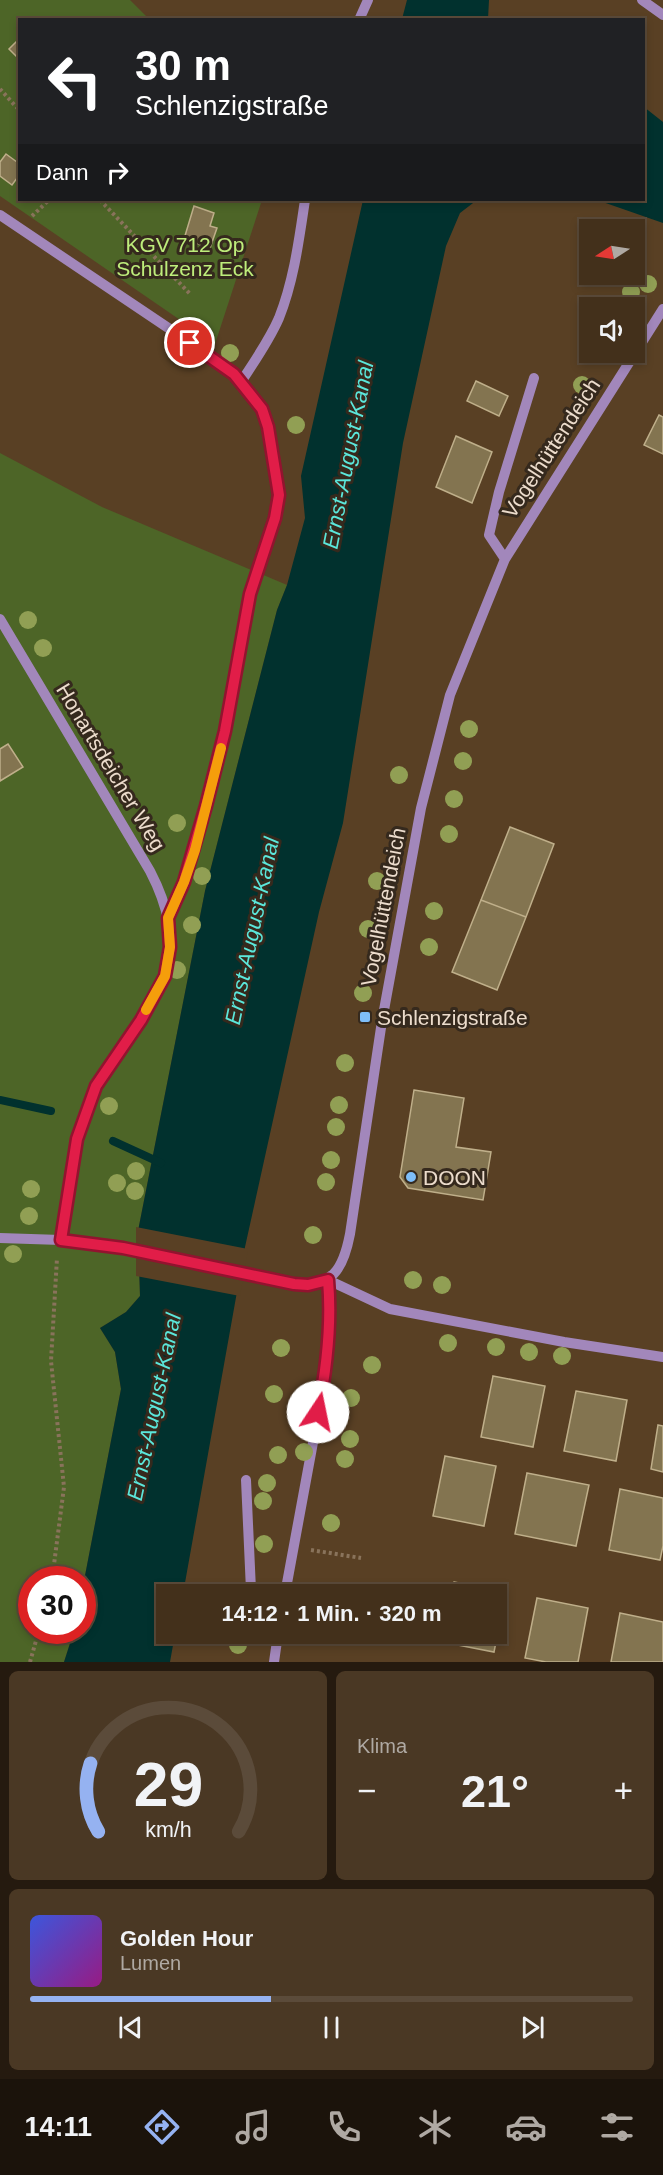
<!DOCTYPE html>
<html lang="de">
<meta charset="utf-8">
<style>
body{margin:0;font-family:Helvetica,sans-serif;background:#4a3824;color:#f1f3f6;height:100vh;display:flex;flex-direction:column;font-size:22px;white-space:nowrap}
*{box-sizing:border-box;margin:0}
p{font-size:20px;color:#afa9a3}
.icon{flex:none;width:33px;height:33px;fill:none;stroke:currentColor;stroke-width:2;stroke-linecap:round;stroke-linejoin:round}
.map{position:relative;height:1662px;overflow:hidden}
.drawer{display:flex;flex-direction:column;gap:9px;padding:9px;background:#251a0f;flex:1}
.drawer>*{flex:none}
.banner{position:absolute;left:18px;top:18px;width:627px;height:183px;border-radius:0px;box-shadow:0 3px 9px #0003,0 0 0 2px #5b4b3a;background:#202124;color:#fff;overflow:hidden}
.needle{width:39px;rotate:258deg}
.buttons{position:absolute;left:579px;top:219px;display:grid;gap:12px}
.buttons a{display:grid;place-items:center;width:66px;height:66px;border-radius:0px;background:#43301b;box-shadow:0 3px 9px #0003,0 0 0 2px #5b4b3a;font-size:30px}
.speed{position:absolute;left:18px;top:1566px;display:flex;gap:12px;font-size:30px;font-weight:700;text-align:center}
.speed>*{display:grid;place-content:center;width:78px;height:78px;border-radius:50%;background:#43301b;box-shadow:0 3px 9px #0003,0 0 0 2px #5b4b3a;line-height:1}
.speed .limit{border:9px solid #d22;background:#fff;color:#111}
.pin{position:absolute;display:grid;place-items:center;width:51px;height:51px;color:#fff;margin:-26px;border:3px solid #fff;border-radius:50%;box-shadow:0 2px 6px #0007}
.me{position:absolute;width:66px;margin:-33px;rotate:11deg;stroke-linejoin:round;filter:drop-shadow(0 0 4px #0008)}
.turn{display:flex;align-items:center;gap:21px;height:126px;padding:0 18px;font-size:27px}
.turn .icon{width:78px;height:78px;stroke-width:2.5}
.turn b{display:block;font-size:42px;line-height:51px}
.then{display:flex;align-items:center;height:57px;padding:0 18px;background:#0003;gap:12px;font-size:22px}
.big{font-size:45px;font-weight:600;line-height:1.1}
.drawer .tile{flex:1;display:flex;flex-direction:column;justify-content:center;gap:9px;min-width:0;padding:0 21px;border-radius:9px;background:#4a3824}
.drawer .dial{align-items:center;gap:0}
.dial svg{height:156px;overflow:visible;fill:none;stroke:#5b4b3a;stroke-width:7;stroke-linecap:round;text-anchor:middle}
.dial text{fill:#f1f3f6;stroke:none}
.song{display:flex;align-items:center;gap:18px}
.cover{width:72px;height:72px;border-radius:9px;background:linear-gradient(135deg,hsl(230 70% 55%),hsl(310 70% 35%))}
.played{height:6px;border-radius:3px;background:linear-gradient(90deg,#95b2f1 40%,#5b4b3a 40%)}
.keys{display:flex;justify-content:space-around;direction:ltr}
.heat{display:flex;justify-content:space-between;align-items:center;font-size:33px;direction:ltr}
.drawer .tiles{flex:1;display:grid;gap:9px;grid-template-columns:1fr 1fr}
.tile:last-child{grid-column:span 2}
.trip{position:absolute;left:156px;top:1584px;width:351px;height:60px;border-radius:0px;background:#43301b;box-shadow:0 3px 9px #0003,0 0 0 2px #5b4b3a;font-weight:600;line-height:60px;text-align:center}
.tabs{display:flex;height:96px;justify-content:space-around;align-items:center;background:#1b130b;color:#afa9a3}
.tabs .icon{width:42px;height:42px}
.tabs .current{color:#95b2f1}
.tabs b{font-size:27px;color:#f1f3f6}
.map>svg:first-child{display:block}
</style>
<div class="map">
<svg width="663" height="1662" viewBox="0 0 663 1662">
<rect width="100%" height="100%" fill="#594024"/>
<path fill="#4d6527" d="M0 0H130L149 19 20 20V200H262L215 344 0 196Z
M0 453 102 507 287 585 277 610 205 891 138 1231 140 1296 126 1312 100 1328 115 1352 121 1389 83 1586 82 1580H32V1630L74 1631 64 1662H0Z"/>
<path fill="#01312e" d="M407 0H489L488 19H402Z
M644 107 663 122V223L597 200H644Z
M363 200H477L460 213 446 246 403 443 343 823 319 912 245 1247 183 1594H166V1634H175L170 1662H64L74 1631 82 1630 83 1586 121 1389 115 1352 100 1328 126 1312 140 1296 138 1231 205 891 277 610 287 585 305 518 301 476Z"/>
<path fill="#594024" d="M136 1227 248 1249 240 1296 136 1276Z"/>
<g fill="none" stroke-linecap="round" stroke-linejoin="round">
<path stroke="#01312e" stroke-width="8" d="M0 1100 51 1111
M113 1141 161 1163"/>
</g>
<path fill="#837450" stroke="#bfaf8a" stroke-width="1.5" d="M20 38V60L9 49Z
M6 154 17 162 20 158V174L12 185 0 176V162Z
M194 206 214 213 210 226 217 228 210 248 184 239Z
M476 381 508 396 499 416 467 401Z
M659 415 663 417V454L644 445Z
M456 436 492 452 472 503 436 487Z
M8 744 23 767 0 781V749Z
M510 827 554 844 526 917 481 900Z
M481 900 526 917 497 990 452 972Z
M414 1090 464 1098 456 1147 491 1152 483 1200 408 1188 400 1177Z
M493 1376 545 1386 533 1447 481 1437Z
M576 1391 627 1400 616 1461 564 1451Z
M658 1425 663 1426V1472L651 1469Z
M445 1456 496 1466 484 1526 433 1516Z
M527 1473 589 1485 576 1546 515 1534Z
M620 1489 663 1498V1546L660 1560 609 1550Z
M454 1582 506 1592 494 1652 442 1642 444 1634H496V1594H451Z
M537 1598 588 1608 578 1662H546L525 1658Z
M620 1613 663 1622V1662H611Z"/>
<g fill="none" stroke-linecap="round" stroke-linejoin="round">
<path stroke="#89735b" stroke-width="4" stroke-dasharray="3 3" stroke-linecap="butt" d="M0 89 20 111
M100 200 191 295
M32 216 49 200
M311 1550 361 1558
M52 1580 64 1487 51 1361 57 1258
M30 1662 39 1630"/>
<path stroke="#a287bb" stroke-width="10" d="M642 0 663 15
M359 20 368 0
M0 215 210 356C234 374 258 395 268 424 271 436 272 449 274 460 276 472 280 485 279 496 277 531 257 563 250 597 227 705 214 816 168 918
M241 382C254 362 269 341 279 318 294 280 299 240 305 200
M505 559 489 535 499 492 534 378
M0 619 150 871C190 948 164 986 120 1051 112 1063 101 1075 95 1089 74 1136 69 1189 61 1240
M0 1238 61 1240 123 1248 293 1284C333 1287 343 1270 350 1234L382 1021 421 808 450 695 505 559 663 309
M328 1280 390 1309 564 1342 663 1357
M246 1480 251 1590 254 1594
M285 1594 326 1372 331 1313 328 1280
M274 1662 278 1634"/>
</g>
<g fill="#919f54">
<circle cx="648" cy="284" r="9"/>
<circle cx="631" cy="292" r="9"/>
<circle cx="230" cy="353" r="9"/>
<circle cx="582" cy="385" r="9"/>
<circle cx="296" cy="425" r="9"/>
<circle cx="28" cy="620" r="9"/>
<circle cx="43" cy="648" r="9"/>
<circle cx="469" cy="729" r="9"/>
<circle cx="463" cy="761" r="9"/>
<circle cx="399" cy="775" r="9"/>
<circle cx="454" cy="799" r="9"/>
<circle cx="177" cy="823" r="9"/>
<circle cx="449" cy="834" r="9"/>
<circle cx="202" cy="876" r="9"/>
<circle cx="377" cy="881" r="9"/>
<circle cx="434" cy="911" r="9"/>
<circle cx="192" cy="925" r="9"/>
<circle cx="368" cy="929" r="9"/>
<circle cx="429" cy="947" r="9"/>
<circle cx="177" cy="970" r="9"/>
<circle cx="363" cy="993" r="9"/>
<circle cx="345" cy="1063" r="9"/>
<circle cx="339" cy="1105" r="9"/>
<circle cx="109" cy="1106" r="9"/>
<circle cx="336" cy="1127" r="9"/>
<circle cx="331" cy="1160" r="9"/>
<circle cx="136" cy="1171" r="9"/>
<circle cx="326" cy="1182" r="9"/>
<circle cx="117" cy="1183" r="9"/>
<circle cx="31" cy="1189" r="9"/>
<circle cx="135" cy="1191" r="9"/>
<circle cx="29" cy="1216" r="9"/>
<circle cx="313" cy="1235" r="9"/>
<circle cx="13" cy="1254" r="9"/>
<circle cx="413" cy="1280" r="9"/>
<circle cx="442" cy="1285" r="9"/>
<circle cx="448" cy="1343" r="9"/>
<circle cx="496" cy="1347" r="9"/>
<circle cx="281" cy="1348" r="9"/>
<circle cx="529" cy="1352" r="9"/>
<circle cx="562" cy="1356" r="9"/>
<circle cx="372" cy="1365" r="9"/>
<circle cx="274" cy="1394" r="9"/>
<circle cx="351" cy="1398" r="9"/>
<circle cx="350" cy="1439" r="9"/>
<circle cx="304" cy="1452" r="9"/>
<circle cx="278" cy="1455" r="9"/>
<circle cx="345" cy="1459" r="9"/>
<circle cx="267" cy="1483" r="9"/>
<circle cx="263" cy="1501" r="9"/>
<circle cx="331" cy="1523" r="9"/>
<circle cx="264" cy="1544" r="9"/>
<circle cx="238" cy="1645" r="9"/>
</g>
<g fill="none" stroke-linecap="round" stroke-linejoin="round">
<defs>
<path id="route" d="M190 343 234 374 262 409 268 427 279 495 275 518 250 594 225 731 206 806 184 882 168 918 170 947 165 976 141 1020 96 1086 77 1139 61 1240 123 1248 294 1284 308 1285 328 1280C332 1325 327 1367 318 1412"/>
</defs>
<use href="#route" stroke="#92132f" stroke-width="15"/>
<use href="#route" stroke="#e11d48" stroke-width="10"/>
<path stroke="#f59e0b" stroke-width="10" d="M146 1010 165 976 170 947 168 918 184 882 195 850 221 748"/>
</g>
<g fill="#7ebef9" stroke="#35291d" stroke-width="2">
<rect x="359" y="1011" width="12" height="12" rx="3"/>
<circle cx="411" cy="1177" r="6"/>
</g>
<g text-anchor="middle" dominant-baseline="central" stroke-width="6" stroke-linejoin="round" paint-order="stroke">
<g font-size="21" fill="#beed7b" stroke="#35291d">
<text x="185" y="244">KGV 712 Op<tspan x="185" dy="24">Schulzenz Eck</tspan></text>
</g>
<g font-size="21" fill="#ecdccc" stroke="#35291d">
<text transform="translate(551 448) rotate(-57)">Vogelhüttendeich</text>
<text transform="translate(111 767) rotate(59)">Honartsdeicher Weg</text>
<text transform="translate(383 907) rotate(-79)">Vogelhüttendeich</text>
</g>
<g font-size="21" fill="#ecdccc" stroke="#35291d" text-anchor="start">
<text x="377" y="1017">Schlenzigstraße</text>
<text x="423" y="1177">DOON</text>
</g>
<g font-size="22" font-style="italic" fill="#5be7db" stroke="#35291d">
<text transform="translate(348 455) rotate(-79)">Ernst-August-Kanal</text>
<text transform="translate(252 931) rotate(-78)">Ernst-August-Kanal</text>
<text transform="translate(154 1407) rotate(-78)">Ernst-August-Kanal</text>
</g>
</g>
</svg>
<div class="buttons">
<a><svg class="needle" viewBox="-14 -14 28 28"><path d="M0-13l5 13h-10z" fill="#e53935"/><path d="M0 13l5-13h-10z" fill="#afa9a3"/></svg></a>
<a><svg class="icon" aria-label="sound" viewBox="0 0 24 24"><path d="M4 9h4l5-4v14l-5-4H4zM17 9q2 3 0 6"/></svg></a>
</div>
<div class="speed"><div class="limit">30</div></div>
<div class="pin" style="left:190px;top:343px;background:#d93025"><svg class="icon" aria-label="arrive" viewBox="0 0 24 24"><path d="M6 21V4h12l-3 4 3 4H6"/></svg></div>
<svg class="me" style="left:318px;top:1412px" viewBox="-20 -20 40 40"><circle r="19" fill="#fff"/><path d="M0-13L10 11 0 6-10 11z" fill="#e11d48"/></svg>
<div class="trip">14:12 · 1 Min. · 320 m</div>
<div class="banner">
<div class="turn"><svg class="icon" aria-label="left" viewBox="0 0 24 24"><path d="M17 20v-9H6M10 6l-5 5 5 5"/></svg><div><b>30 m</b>Schlenzigstraße</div></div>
<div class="then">Dann<svg class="icon" aria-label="right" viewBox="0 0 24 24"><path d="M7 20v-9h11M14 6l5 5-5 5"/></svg></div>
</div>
</div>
<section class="drawer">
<div class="tiles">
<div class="tile dial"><svg viewBox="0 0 100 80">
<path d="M14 69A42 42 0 1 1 86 69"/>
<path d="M14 69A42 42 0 0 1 10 34" stroke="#95b2f1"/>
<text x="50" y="56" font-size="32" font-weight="700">29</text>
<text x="50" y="72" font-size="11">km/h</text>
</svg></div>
<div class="tile"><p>Klima</p>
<div class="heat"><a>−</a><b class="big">21°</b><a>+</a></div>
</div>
<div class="tile">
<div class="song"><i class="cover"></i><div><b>Golden Hour</b><p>Lumen</p></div></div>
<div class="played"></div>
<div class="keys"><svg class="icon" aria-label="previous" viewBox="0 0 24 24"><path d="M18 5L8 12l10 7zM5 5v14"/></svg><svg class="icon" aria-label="pause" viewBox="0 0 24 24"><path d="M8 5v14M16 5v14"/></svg><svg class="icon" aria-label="next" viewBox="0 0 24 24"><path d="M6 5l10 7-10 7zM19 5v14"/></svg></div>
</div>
</div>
</section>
<nav class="tabs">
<b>14:11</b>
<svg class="icon current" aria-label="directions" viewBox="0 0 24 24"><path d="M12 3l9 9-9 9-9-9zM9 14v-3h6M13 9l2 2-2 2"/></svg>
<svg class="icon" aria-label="music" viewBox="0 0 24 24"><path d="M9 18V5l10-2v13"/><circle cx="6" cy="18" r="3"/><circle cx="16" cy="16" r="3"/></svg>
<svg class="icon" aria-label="phone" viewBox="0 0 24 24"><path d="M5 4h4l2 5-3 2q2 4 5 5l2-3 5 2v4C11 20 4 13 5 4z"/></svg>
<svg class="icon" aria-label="climate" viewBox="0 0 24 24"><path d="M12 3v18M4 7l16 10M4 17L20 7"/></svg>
<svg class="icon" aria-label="car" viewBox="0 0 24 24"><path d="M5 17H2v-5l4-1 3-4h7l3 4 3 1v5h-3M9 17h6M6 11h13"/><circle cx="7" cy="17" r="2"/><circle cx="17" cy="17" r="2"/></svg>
<svg class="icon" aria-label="filters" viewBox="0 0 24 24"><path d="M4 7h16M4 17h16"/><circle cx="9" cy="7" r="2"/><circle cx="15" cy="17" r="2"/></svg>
</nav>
